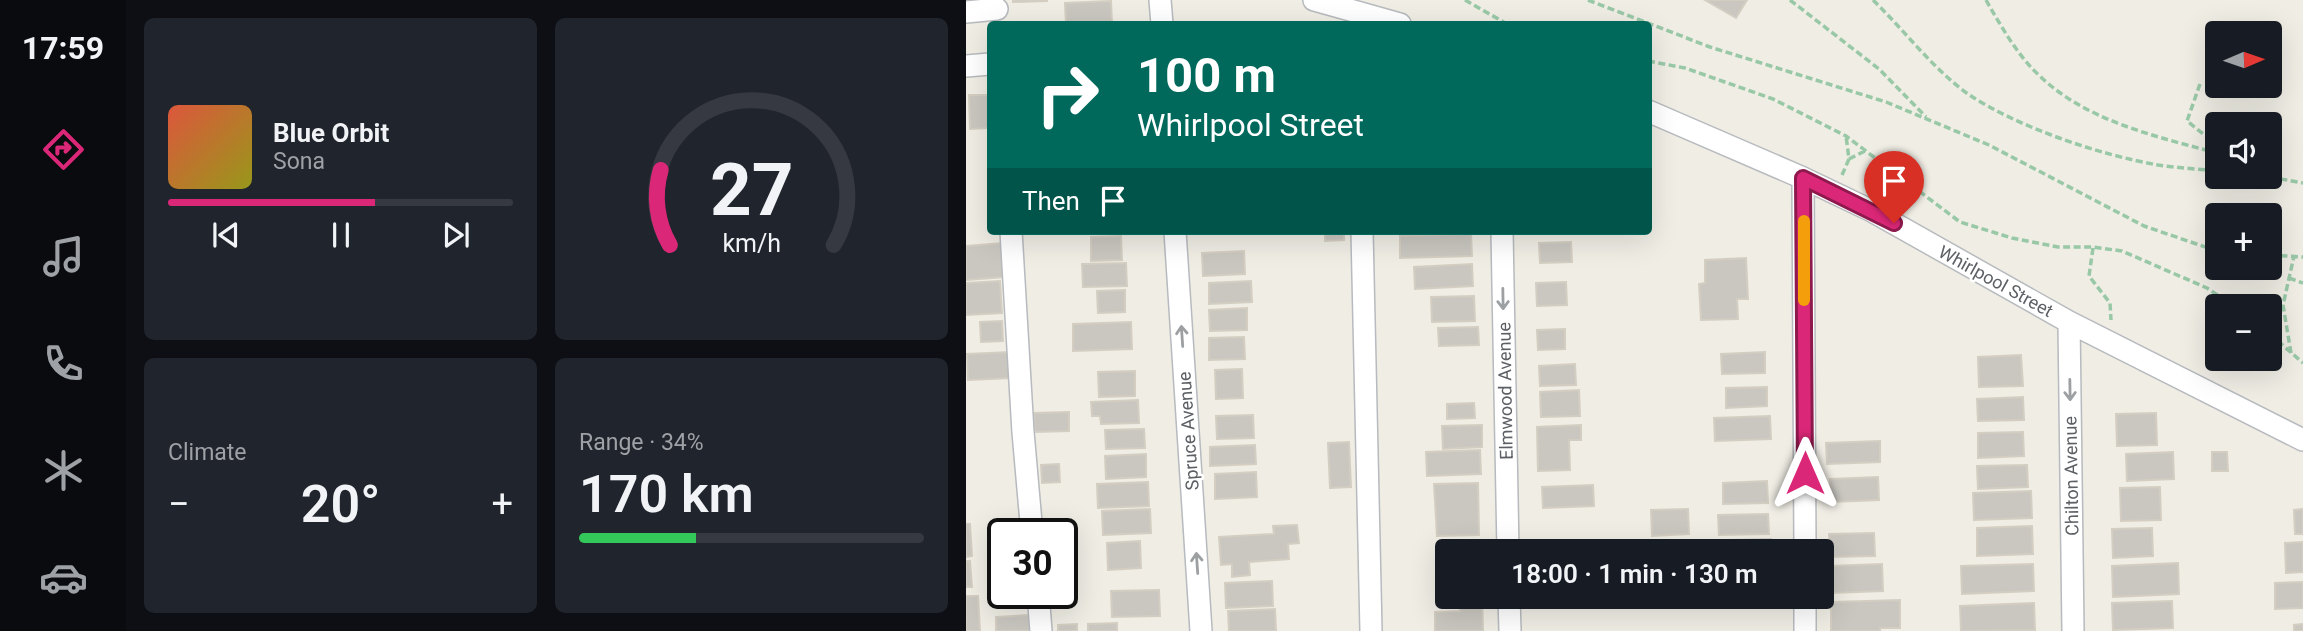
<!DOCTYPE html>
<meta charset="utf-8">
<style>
body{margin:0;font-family:Roboto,sans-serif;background:#20242c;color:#f1f3f6;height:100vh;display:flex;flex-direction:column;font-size:26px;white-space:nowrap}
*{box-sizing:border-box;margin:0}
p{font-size:23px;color:#9ea1a6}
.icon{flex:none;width:38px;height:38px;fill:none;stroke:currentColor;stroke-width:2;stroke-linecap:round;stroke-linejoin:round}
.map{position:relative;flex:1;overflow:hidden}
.sheet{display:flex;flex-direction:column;gap:18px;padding:18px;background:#0d0f14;width:840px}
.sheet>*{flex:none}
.hud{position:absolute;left:21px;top:21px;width:665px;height:214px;border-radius:7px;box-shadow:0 7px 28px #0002;background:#00695c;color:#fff;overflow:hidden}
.needle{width:46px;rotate:88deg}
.buttons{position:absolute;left:1239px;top:21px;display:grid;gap:14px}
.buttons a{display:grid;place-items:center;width:77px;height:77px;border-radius:7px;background:#171b24;box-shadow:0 7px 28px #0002;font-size:35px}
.speed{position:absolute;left:21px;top:518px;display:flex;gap:14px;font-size:35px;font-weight:700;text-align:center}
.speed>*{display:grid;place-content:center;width:91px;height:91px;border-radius:50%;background:#171b24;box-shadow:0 7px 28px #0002;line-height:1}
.speed .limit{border:4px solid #111;border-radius:10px;background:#fff;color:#111}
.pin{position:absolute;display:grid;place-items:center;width:60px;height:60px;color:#fff;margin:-72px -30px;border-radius:50% 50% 50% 0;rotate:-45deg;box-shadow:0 0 7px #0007}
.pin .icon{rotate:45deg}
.me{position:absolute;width:77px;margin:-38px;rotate:0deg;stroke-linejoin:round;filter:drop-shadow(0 0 5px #0008)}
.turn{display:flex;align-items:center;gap:24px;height:147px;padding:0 35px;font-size:32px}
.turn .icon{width:91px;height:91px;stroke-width:2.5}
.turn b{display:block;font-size:49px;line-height:60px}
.then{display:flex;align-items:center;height:66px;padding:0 35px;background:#0003;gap:14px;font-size:26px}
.big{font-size:52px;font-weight:600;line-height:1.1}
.sheet .tile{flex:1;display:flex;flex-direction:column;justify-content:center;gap:10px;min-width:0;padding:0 24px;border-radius:10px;background:#20242c}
.sheet .dial{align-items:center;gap:0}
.dial svg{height:182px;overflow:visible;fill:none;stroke:#363941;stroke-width:7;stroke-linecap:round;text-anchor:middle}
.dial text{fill:#f1f3f6;stroke:none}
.song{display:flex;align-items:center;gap:21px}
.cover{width:84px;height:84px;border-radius:10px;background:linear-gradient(135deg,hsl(10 70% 55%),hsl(60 70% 35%))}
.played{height:7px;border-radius:4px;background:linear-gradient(90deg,#db2777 60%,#363941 60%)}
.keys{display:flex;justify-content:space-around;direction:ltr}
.heat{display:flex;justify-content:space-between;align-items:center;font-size:38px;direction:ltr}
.charge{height:10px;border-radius:5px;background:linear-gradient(90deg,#34c759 34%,#363941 0)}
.sheet .tiles{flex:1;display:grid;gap:18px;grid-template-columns:repeat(2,1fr)}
.trip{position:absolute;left:469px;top:539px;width:399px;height:70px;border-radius:7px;background:#171b24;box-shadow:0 7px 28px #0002;font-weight:600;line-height:70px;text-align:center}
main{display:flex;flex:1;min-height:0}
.menu{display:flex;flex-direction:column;width:126px;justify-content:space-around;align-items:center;background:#090b0e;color:#9ea1a6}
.menu .icon{width:49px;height:49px}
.menu .current{color:#db2777}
.menu b{font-size:32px;color:#f1f3f6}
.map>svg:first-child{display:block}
</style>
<main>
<nav class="menu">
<b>17:59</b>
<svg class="icon current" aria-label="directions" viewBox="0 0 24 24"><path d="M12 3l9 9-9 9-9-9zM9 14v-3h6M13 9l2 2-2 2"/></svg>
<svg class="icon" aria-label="music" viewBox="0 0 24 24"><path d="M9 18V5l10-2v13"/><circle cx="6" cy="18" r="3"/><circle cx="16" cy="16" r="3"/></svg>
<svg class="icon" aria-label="phone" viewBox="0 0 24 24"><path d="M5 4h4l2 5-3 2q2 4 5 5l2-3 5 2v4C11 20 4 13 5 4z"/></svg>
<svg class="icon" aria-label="climate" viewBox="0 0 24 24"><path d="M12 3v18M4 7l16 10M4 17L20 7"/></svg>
<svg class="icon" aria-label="car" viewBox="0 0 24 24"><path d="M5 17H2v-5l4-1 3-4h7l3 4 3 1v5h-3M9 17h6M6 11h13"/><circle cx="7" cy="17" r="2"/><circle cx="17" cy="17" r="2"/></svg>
</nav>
<section class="sheet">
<div class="tiles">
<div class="tile">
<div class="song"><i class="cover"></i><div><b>Blue Orbit</b><p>Sona</p></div></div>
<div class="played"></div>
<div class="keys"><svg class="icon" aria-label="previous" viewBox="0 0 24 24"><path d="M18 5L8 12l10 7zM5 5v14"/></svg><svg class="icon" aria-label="pause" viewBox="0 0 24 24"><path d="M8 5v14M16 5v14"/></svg><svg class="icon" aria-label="next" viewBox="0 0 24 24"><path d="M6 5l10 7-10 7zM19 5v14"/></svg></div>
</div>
<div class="tile dial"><svg viewBox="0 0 100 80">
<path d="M14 69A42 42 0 1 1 86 69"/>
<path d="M14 69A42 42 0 0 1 10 36" stroke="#db2777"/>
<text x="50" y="56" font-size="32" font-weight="700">27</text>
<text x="50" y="72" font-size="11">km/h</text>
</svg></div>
<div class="tile"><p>Climate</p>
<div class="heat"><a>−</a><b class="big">20°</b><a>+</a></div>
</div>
<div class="tile"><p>Range · 34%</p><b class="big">170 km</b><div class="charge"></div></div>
</div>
</section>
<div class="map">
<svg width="1337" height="631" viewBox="0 0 1337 631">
<rect width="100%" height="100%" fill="#efede4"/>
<path fill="#cac7c1" stroke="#d4cec2" stroke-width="2" d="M47 0H81V1L47 2Z
M739 0H781L770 18Z
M145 1 146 24H100L99 3Z
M3 95H22L23 128 4 129Z
M359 231H378V240L359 241Z
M562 231H597L596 234Z
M505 234 506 256 434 258V236Z
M155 236 156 260 125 261V237Z
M605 242 606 262 574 263 573 243Z
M36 243 38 277 0 280V246Z
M278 251 279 274 237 276 236 253Z
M780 258 782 299H771L772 319 735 320 733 284 739 283V260Z
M160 263 161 286 117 287 116 264Z
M506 264 507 286 449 289 448 267Z
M34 281 36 313 0 315V283Z
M285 281 286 302 243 304V283Z
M600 282 601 305 571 306 570 283Z
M159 290V312L132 313 131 291Z
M508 296 509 321 466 322 465 297Z
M281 308V330L244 331 243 310Z
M36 321 37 341 15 342 14 322Z
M165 322 166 349 107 351V324Z
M512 327 513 345 473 346 472 328Z
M599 329V349L572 350 571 330Z
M278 337 279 359 243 360V338Z
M44 352 45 378 2 380 1 354Z
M799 352V373L756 374 755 354Z
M1055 355 1057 386 1013 387 1012 357Z
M609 364 610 385 574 386 573 366Z
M276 369 277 398 250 399 249 370Z
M169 371V396L133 397 132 372Z
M801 387V406L760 408V388Z
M613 390 614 416 575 417 574 392Z
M1057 397 1058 420 1012 421 1011 399Z
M172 400 173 423 135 424 134 416H126L125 402Z
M508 403 509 418 481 419V404Z
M103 412V431L69 432 68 413Z
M1190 413 1191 445 1151 446 1150 414Z
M287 415 288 438 251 439 250 416Z
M804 416 805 439 749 441 748 418Z
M516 425V447L477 449 476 426Z
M615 425V440H603L604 470 572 471 571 427Z
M178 429 179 448 140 449 139 430Z
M1057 432 1058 456 1012 458V433Z
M914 441V462L861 464 860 443Z
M383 442 385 487 364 488 362 443Z
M289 445 290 464 244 466V447Z
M514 450 515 474 461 476 460 452Z
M1207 452 1208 479 1161 481 1160 454Z
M1246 452H1261L1262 471H1246Z
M180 454V477L140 479 139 456Z
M93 464 94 482 76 483 75 465Z
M1061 465 1062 487 1012 489 1011 466Z
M290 472 291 497 249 499V474Z
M912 477 913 500 865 502 864 479Z
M801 481 802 503 757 504V483Z
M182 482 183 506 132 508 131 484Z
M512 483 513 535 471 536 468 484Z
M627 485 628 506 577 508 576 487Z
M1194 487 1195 520 1155 521 1154 488Z
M1065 491 1066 518 1008 520 1007 493Z
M184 509 185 533 137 535 136 511Z
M722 509 723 534 686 536 685 510Z
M1337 509V534H1329L1328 510Z
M802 514 803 534 753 535 752 515Z
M0 524H4L6 556 0 557Z
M331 525 333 543 322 544 323 559 283 562 284 575 266 577V564L255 565 253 537 308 534 307 526Z
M1066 526 1067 554 1011 556V528Z
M1186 528 1187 556 1147 558 1146 529Z
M908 533 909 556 864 557 863 534Z
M805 539V551H763V540Z
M174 541 175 568 142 570 141 543Z
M1337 542V572L1320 573 1319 543Z
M621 545V551H570V546Z
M0 561H4L6 587H0Z
M1212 563 1213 594 1147 597 1146 566Z
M916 564 917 591 865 593 864 566Z
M1067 564 1068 591 996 594 995 566Z
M306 581 307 606 260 608 259 583Z
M1337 582V608L1309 609V583Z
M193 590 194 616 146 617 145 591Z
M0 596H12L14 631H0Z
M493 597H516L517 631H469V612L494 611Z
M934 600V628H914V631H865V602Z
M1206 601 1207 628 1147 630 1146 603Z
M1068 603 1069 630 995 631 994 606Z
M309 609 310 631H263L262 611Z
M63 615 64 631H30V617Z
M151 623V631H122V624Z
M111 624V631H92V625Z
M1337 624V631H1328V625Z"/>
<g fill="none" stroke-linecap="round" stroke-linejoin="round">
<defs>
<path id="minor" d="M194 0 196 24
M348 0 434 24
M0 12 31 9
M0 66 24 64
M682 111 837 178 906 211 1103 322 1337 440
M837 178 839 551
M45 231 57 432 66 534
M209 231 235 631
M396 231 405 631
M536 231 542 551
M1103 322 1107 631
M72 593 75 631
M543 597 544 631
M839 597V631"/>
</defs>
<use href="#minor" stroke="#b7babe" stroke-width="24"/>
<path stroke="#99c8a7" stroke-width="3.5" stroke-dasharray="7 3.5" stroke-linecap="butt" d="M499 0 541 24
M622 0 744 47 920 102 1023 145 1178 226 1251 251
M824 0 913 69 960 117
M907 0C939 31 966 68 1002 94 1051 127 1134 155 1192 165 1212 168 1232 169 1251 171
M1020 0C1036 28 1053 58 1077 79 1124 122 1192 137 1251 153
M682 61 719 68 807 99 880 136 994 222 1046 238 1092 247H1127L1156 251 1241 288 1268 306
M1234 84 1221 121 1251 145
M883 159 899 151
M876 175 883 159 880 136
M1304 177 1337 183
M1127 248 1123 276 1144 303 1145 320
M1304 255 1337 257
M1323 278 1337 283
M1304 334 1337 363
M1325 353 1317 305 1328 256"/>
<use href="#minor" stroke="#fff" stroke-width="21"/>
</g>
<defs><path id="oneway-shaft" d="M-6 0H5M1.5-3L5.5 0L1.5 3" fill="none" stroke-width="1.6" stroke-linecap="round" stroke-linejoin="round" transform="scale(1.75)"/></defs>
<g stroke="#9da0a3">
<use href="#oneway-shaft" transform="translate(537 299) rotate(89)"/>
<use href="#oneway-shaft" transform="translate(216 336) rotate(-94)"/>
<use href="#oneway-shaft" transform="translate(1104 390) rotate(89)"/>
<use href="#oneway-shaft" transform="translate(231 563) rotate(-94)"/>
</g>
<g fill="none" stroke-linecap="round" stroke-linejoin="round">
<defs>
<path id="route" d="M839 473 837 178 928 223"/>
</defs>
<use href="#route" stroke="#8e194d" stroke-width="18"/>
<use href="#route" stroke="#db2777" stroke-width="12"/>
<path stroke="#f59e0b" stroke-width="12" d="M838 221V300"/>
</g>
<g text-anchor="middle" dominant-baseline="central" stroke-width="5" stroke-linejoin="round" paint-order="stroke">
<g font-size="18" fill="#5c6065" stroke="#fff">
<text transform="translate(1030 281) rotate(29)">Whirlpool Street</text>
<text transform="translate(539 391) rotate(-91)">Elmwood Avenue</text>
<text transform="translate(222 431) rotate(-94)">Spruce Avenue</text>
<text transform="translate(1105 476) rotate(-91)">Chilton Avenue</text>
</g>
</g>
</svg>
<div class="buttons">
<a><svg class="needle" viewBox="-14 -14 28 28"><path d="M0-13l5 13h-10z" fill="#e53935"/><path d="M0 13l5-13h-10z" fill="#9ea1a6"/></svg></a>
<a><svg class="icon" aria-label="sound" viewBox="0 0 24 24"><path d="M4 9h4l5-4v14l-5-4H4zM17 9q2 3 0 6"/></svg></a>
<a>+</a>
<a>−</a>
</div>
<div class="speed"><div class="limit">30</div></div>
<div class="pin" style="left:928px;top:223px;background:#d93025"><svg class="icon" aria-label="arrive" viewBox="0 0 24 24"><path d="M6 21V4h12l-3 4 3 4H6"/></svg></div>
<svg class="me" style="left:839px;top:473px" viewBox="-20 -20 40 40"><path d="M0-17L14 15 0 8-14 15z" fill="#db2777" stroke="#fff" stroke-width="4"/></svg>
<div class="trip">18:00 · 1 min · 130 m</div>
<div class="hud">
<div class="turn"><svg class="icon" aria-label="right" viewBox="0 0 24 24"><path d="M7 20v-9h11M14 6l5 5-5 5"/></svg><div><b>100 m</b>Whirlpool Street</div></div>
<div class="then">Then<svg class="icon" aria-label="arrive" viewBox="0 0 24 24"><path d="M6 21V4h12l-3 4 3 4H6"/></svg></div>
</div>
</div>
</main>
